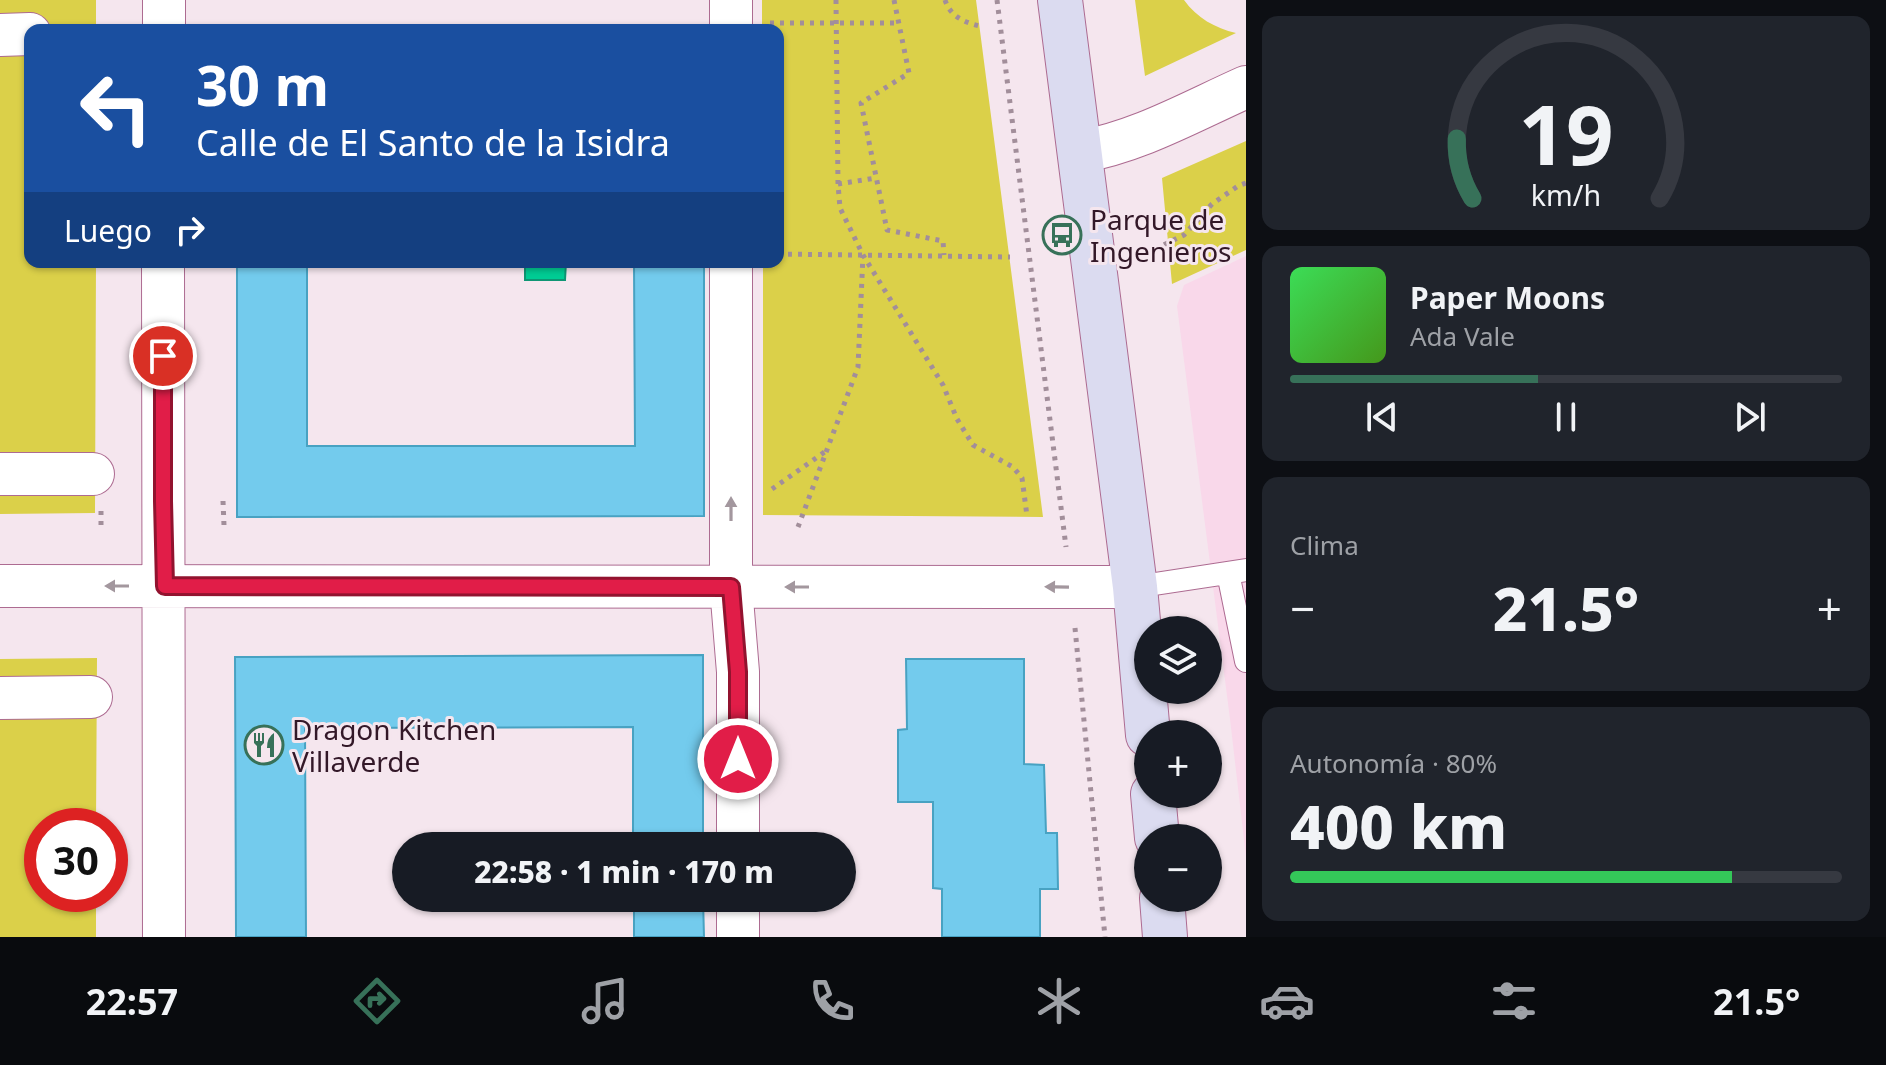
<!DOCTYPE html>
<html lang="es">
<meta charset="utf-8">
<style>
body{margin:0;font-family:"Noto Sans",sans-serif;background:#20242c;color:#f1f3f6;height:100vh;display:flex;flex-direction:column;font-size:30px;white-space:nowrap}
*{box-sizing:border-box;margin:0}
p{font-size:26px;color:#9ea1a6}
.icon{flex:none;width:44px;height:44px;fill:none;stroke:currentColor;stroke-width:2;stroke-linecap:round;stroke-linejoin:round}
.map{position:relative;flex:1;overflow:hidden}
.side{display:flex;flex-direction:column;gap:16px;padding:16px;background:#0d0f14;width:640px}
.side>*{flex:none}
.guide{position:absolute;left:24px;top:24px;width:760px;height:244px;border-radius:16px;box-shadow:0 2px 6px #0004;background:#1a4fa0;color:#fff;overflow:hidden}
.tools{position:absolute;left:1134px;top:616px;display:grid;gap:16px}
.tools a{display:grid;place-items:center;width:88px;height:88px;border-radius:50%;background:#171b24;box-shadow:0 2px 6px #0004;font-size:40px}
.speed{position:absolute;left:24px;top:808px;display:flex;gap:16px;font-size:40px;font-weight:700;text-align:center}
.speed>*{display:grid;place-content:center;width:104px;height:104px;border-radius:50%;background:#171b24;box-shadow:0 2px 6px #0004;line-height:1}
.speed .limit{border:12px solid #d22;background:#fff;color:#111}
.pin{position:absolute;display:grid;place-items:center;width:68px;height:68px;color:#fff;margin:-34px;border:4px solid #fff;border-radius:50%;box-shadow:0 2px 8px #0007}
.me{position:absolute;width:88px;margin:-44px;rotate:0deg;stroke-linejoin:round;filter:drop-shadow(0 0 6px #0008)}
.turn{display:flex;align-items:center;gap:28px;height:168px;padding:0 40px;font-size:36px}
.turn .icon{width:104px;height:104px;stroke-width:2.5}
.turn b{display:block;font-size:56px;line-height:68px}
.then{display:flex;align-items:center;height:76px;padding:0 40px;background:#0003;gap:16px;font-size:30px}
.big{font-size:60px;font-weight:800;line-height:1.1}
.side .card{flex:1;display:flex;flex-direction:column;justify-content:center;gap:12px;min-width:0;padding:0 28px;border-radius:16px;background:#20242c}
.side .dial{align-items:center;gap:0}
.dial svg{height:208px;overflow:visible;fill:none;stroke:#363941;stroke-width:7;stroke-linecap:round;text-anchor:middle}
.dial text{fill:#f1f3f6;stroke:none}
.song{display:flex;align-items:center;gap:24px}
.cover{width:96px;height:96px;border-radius:12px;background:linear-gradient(135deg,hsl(130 70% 55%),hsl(100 70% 35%))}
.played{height:8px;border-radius:4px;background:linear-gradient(90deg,#377159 45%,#363941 45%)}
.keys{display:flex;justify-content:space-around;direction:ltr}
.heat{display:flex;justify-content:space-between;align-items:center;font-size:44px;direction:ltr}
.charge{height:12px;border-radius:6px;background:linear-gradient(90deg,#34c759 80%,#363941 0)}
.trip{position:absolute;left:392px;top:832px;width:464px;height:80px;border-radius:40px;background:#171b24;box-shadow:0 2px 6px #0004;font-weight:800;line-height:80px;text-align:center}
.dock{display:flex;height:128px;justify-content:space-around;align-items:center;background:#090b0e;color:#9ea1a6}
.dock .icon{width:56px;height:56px}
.dock .current{color:#377159}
.dock b{font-size:36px;color:#f1f3f6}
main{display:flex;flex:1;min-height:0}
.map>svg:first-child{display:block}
</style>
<main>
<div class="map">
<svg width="1246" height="937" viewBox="0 0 1246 937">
<rect width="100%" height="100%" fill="#f5e6ee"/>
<path fill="#f9d8ea" d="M1246 256V857L1230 719 1177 306 1184 285Z"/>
<path fill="#dbd049" d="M0 0H96V30H30V262H96L95 513 0 514Z
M762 0H976L1043 517 763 515V262H778V30H762Z
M1135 0H1184C1197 18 1215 28 1236 33L1145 76Z
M1246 141V250L1172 284 1162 178Z
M97 658 96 826H42V894H96V937H0V659Z"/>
<path fill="#00cc94" stroke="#0f9674" stroke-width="2" d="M525 262H566L565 280H525Z"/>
<path fill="#73cbed" stroke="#48a2c2" stroke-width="2" d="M237 262H307V446H635L634 262H704V516L237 517Z
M703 655V846H633V727L305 728 306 937H236L235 657Z
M906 659H1024V764L1044 765 1046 833H1057L1058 889H1040V937H942V889L933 888V802H898V730L907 729Z
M634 898H703L704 937H634Z"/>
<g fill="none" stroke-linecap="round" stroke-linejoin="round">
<defs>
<path id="lane" d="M1228 573 1246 661
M1135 587 1246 570"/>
<path id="street" d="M731 0V30
M164 30V0
M0 35 30 34
M1079 152C1138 142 1192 111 1246 87
M163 262 164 937
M731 262V587L738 672V846
M0 474H93
M0 586 1135 587
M0 698 91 697
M738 937V898"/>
<path id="secondary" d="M1060 0 1135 587 1148 735
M1153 794 1157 838
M1162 898 1165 937"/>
</defs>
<use href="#lane" stroke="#ad6b91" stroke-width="24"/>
<use href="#street" stroke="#ad6b91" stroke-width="44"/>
<use href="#secondary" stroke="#ad6b91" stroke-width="46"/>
<path stroke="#a28e9a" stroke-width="5" stroke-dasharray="4 6" stroke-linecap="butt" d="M836 0 838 184 840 208 863 255 943 385 957 419 973 445 1013 467 1022 478 1027 516
M894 0 909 73 861 103 887 230 943 241 944 255
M945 0C951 18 966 23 984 27
M997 0 1066 547
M770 23H899
M838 184 876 178
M1155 249 1184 235 1212 204 1238 186 1246 183
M778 254 1010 257
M772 489 826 451
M223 501 224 525
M101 511V525
M798 527 858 367 863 255
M1075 628 1105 937"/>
<use href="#lane" stroke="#fff" stroke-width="22"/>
<use href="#street" stroke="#fff" stroke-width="42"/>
<use href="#secondary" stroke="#dbdbf0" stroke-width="44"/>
</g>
<defs><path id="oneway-solid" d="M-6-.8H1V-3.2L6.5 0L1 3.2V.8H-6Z" transform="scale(2)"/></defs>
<g fill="#a3979e">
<use href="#oneway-solid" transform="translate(731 509) rotate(-90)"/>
<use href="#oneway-solid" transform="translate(117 586) rotate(-180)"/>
<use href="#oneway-solid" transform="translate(797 587) rotate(-180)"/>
<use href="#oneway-solid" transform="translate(1057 587) rotate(-179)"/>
</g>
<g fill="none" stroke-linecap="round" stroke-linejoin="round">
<defs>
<path id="route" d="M163 356V501L165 586 731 587 738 672V759"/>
</defs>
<use href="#route" stroke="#92132f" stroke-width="20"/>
<use href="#route" stroke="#e11d48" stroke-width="14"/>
</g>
<defs>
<symbol id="bus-ring" viewBox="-11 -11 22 22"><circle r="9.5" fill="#f5e6ee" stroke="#377159" stroke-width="1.5"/><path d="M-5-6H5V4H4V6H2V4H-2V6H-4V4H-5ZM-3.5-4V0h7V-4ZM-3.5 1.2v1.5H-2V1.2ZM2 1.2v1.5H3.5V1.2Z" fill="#377159"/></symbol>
<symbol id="restaurant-ring" viewBox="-11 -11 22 22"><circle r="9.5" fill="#f5e6ee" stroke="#377159" stroke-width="1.5"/><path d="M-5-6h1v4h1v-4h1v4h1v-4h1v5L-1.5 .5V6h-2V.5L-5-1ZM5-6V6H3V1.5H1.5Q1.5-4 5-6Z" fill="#377159"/></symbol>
</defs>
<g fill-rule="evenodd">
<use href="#bus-ring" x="1040" y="213" width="44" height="44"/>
<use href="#restaurant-ring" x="242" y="723" width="44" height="44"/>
</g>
<g text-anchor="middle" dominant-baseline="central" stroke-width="6" stroke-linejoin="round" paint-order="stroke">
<g font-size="28" fill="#331828" stroke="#f5e6ee" text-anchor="start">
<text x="1090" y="219">Parque de<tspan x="1090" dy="32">Ingenieros</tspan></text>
<text x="292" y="729">Dragon Kitchen<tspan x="292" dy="32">Villaverde</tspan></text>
</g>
</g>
</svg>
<div class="tools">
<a><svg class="icon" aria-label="layers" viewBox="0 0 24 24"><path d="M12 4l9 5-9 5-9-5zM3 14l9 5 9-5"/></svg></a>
<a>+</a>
<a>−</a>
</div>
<div class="speed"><div class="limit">30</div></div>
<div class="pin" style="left:163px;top:356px;background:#d93025"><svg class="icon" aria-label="arrive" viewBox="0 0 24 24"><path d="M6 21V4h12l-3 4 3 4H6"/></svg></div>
<svg class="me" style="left:738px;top:759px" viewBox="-20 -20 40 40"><circle r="17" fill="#e11d48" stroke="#fff" stroke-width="3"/><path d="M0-11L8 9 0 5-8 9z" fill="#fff"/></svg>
<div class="trip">22:58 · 1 min · 170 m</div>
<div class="guide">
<div class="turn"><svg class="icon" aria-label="left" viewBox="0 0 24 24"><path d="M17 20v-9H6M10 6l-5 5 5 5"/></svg><div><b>30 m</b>Calle de El Santo de la Isidra</div></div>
<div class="then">Luego<svg class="icon" aria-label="right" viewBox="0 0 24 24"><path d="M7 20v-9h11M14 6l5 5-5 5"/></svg></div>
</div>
</div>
<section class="side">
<div class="card dial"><svg viewBox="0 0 100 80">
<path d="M14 69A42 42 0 1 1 86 69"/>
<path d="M14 69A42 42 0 0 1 8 46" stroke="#377159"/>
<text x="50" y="56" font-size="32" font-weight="700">19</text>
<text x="50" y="72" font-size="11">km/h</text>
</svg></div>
<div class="card">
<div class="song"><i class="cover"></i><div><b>Paper Moons</b><p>Ada Vale</p></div></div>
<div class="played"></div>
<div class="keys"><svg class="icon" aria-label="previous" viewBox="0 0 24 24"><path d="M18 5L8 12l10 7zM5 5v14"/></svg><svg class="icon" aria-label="pause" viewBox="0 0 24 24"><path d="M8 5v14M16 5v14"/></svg><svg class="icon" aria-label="next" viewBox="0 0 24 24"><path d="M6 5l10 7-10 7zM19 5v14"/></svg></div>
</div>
<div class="card"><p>Clima</p>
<div class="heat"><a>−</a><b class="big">21.5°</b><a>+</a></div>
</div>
<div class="card"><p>Autonomía · 80%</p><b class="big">400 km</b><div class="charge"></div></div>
</section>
</main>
<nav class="dock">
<b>22:57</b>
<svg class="icon current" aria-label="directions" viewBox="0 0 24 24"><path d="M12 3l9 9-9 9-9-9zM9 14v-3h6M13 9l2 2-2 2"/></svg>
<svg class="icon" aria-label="music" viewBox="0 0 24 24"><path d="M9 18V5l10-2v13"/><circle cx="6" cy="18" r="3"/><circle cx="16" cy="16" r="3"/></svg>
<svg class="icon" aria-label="phone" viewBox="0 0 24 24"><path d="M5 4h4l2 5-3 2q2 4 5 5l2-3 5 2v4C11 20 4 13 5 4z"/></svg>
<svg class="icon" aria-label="climate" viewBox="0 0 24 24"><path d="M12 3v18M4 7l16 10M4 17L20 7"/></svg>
<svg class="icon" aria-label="car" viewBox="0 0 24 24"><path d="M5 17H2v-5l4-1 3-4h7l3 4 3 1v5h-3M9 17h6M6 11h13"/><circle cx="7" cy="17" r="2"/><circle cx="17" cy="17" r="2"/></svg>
<svg class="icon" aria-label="filters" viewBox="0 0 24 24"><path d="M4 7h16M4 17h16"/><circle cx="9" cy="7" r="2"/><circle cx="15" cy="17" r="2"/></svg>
<b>21.5°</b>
</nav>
